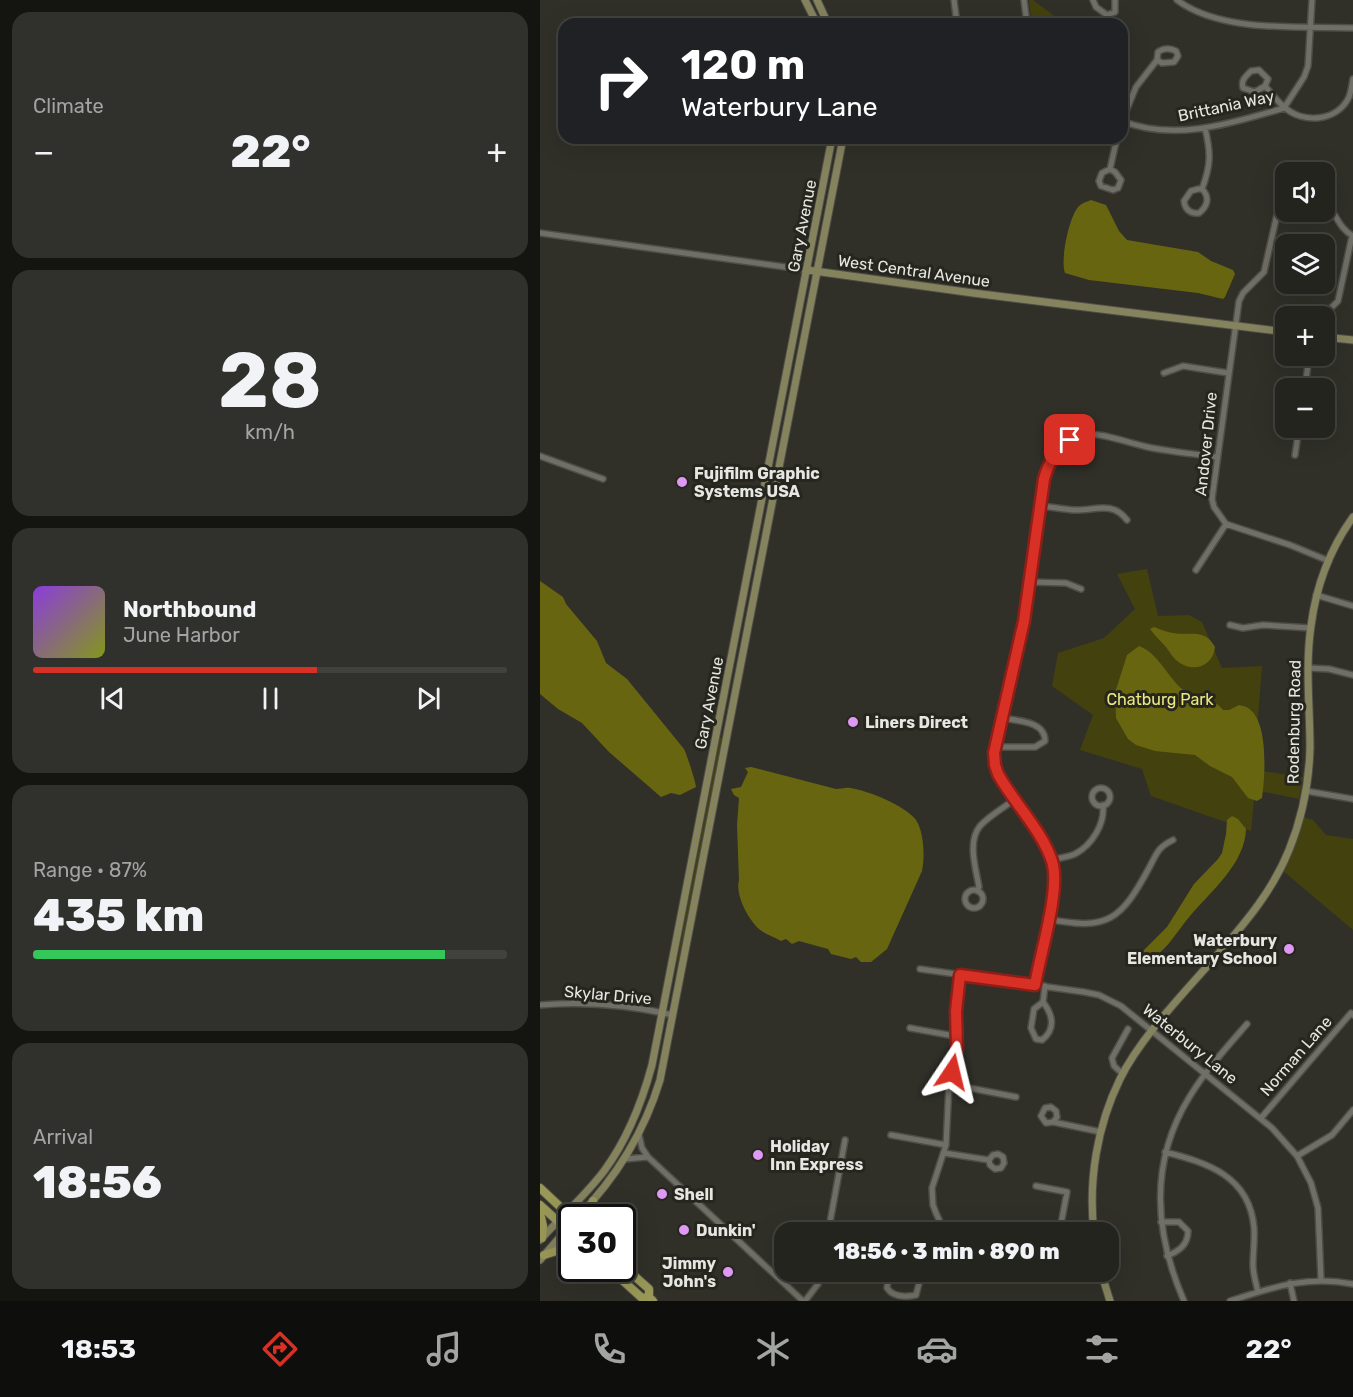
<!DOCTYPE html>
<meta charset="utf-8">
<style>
body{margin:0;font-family:Rubik,sans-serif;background:#30302c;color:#f1f3f6;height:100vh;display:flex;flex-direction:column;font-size:22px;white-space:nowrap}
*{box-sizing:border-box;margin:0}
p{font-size:20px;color:#a3a4a4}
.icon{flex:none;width:33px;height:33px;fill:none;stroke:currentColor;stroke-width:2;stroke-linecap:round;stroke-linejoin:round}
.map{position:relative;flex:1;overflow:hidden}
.side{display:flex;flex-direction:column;gap:12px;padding:12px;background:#141411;width:540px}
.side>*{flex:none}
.top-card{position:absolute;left:18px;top:18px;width:570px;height:126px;border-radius:18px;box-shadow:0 6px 24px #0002,0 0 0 2px #41413d;background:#202124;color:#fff;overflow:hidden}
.tools{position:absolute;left:735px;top:162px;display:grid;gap:12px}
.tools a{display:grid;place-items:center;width:60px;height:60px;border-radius:12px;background:#24241f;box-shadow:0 6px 24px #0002,0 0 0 2px #41413d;font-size:30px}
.speed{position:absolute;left:18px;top:1204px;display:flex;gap:12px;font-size:30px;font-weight:700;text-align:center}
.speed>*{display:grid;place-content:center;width:78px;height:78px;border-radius:50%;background:#24241f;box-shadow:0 6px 24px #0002,0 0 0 2px #41413d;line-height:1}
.speed .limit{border:3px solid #111;border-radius:9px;background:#fff;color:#111}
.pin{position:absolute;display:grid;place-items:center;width:51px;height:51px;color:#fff;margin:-26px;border-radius:12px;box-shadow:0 3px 9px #0006}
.me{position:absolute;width:66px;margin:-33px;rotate:10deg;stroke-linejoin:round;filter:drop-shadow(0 0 4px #0008)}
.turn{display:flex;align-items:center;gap:21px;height:126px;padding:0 24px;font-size:27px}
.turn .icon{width:78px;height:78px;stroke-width:2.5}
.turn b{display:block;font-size:42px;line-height:51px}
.big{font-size:45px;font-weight:800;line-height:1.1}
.side .card{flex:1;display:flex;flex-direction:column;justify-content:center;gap:9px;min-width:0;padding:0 21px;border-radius:18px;background:#30302c}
.side .dial{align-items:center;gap:0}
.dial b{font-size:78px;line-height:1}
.song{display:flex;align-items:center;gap:18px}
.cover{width:72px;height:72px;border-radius:9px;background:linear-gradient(135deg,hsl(270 70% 55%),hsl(70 70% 35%))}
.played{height:6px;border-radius:3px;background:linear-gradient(90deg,#d93025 60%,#41413d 60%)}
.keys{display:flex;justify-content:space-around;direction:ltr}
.heat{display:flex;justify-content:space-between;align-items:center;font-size:33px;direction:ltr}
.charge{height:9px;border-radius:4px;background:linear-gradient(90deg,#34c759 87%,#41413d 0)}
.trip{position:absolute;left:234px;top:1222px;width:345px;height:60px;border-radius:18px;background:#24241f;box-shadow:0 6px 24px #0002,0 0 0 2px #41413d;font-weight:800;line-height:60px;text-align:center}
.dock{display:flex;height:96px;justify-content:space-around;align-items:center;background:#0e0e0c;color:#a3a4a4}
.dock .icon{width:42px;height:42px}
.dock .current{color:#d93025}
.dock b{font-size:27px;color:#f1f3f6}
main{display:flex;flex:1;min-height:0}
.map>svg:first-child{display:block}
</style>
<main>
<section class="side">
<div class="card"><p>Climate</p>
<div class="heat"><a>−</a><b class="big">22°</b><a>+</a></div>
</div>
<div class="card dial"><b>28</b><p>km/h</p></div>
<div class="card">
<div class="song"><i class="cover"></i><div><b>Northbound</b><p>June Harbor</p></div></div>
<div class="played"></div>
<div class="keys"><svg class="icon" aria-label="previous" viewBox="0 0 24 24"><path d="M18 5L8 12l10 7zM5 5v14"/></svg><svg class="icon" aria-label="pause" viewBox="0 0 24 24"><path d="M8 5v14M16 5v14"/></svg><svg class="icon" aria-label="next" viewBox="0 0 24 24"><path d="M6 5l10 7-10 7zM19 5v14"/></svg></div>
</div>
<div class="card"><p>Range · 87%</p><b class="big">435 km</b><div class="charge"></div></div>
<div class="card"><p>Arrival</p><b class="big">18:56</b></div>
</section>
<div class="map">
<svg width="813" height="1301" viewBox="0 0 813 1301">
<rect width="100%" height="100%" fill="#303029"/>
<path fill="#43410e" d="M489 0H493L525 24H492Z
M607 569 618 616 649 615 662 622 682 668 722 666 714 770 763 777 759 799 715 790 711 831 611 796 602 769 540 750 553 715 512 686 518 653 564 638 595 609 577 574Z
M180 738H183L134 984 141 940Z
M760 816 773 820 786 835 813 839V930L742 870Z"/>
<path fill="#686510" d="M551 200 566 205 579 231 587 240 658 252 671 261 693 270 695 274 685 297 683 299 658 293 549 280 525 273C520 260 529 218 538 207 542 203 546 202 551 200Z
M0 581 23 597 26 604 57 641 66 663 87 679 144 749C146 752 156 783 156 787L140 795 131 793 121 797 69 752 42 723 18 709 0 694Z
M614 627C620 629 626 632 633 633 650 636 665 628 675 647 673 668 650 674 635 659 632 656 629 651 626 647 621 641 615 636 610 629Z
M599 646C618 653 627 676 642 689 656 701 669 692 683 710H689L699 705C702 706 705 706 708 708 729 721 725 776 722 798L717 801 708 798 692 777 670 766 655 755 615 751 596 745 588 739 576 718 575 693 587 655Z
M211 767 296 789C301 789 306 787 310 788 327 790 366 806 376 820 384 832 385 857 382 871L347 949 331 962H321L316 957 311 959 291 954 288 949 259 941 252 944 246 939 241 941C234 937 225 934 219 929 208 919 195 895 199 880L197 825 199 798 194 795 191 789 201 787 208 772 205 768Z
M692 816 698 819 706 829C705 864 671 891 650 916 635 934 628 949 607 963L602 962 599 957 601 953 627 927 654 884 678 859 682 853 686 834 687 820Z"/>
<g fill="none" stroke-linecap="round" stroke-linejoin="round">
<defs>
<path id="street" d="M414 0 417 24
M484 0 487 24
M553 0 556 7 567 15 575 12V0
M637 0C681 33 759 26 813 28
M725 86 715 92 703 88C701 80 705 77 711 71L719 70 728 79 725 86C731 93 737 101 744 107 763 124 797 122 809 97 811 92 812 85 813 79
M582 121C635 142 692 123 744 108L764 77 768 66 772 0
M582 121 596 87 617 60 618 52C623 48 630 48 636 51L638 56 634 62 622 63 617 60
M570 169 575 172 581 180 578 188 573 190 561 186 559 181 562 173Z
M570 169 577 138
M658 189H662C670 197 668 206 659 213 651 214 645 210 644 201L651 191Z
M662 189C671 165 671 153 665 128
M746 197H741L724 272 703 293 699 301 672 499 674 507 686 524 750 545 789 561
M784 202C797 213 798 228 813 236
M0 233 267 270
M788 311 798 301 812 236
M624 373 643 366 688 373
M765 388 769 356
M755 455 759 428
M0 456 63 479
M500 506C511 507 523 509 534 510 554 511 572 500 587 520
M656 570 686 524
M490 582 526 583 541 589
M776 595 813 606
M690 625 703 628 723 625 771 628
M768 668 789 669 813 675
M456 747H495L505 741C505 721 478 721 462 718
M552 797a9 9 0 1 1 18 0a9 9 0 1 1-18 0Z
M766 791 813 799
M511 860C519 858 528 857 535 854 552 845 565 824 563 805
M425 899a9 9 0 1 1 18 0a9 9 0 1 1-18 0Z
M437 891 439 887C436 869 427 842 440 826 449 816 463 808 474 800
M508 919C568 931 581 920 609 868 617 853 618 847 633 840
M380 969 544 992 559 995 581 1006 732 1128 757 1156 771 1183 778 1208 781 1279
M495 985C500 953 521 889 512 861 501 829 474 803 458 774L455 765 454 753 484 621 507 467C532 414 571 440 612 448 633 452 655 454 676 457
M503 1002C513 1015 516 1029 502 1040L496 1039 491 1028 494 1009 503 1002 505 986
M0 1005C45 1001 89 1005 133 1015
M370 1028 409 1035 418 1034
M583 1074 574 1066 572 1058 588 1029
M409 1084 476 1097
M721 1118 811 1013 813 1015
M513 1122 517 1117 516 1111 511 1107 505 1108 501 1116 506 1123 513 1122 561 1132
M99 1135 102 1148 108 1157 263 1301
M351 1135 406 1145
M625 1152C668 1163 709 1176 714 1227 715 1240 713 1252 713 1265 713 1274 716 1283 718 1292
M404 1153 449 1160 453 1155 458 1154 463 1157 464 1163 461 1168 455 1169 450 1165 449 1160
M757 1156 792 1135 813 1110
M85 1159 108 1157
M496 1186 527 1192 521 1224 522 1233
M621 1222H639L648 1231C648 1245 639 1251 627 1256
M288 1233 305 1140
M386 1233 401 1224
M412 1233 401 1224 396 1213 393 1205 392 1188 406 1145 409 1084 417 1049 416 1011 420 975
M349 1272 347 1288C353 1297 366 1297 376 1295L382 1272
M750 1283 754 1301
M265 1301 278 1284 280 1272
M644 1301C614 1232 609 1162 650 1096 666 1070 687 1047 707 1024
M690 1301C733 1287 768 1275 813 1284"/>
<path id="secondary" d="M265 0 277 24
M277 0 288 24
M267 270 433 293 746 332
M784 337 813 340
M37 1218C76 1178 104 1133 120 1080L303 138
M554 1233C548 1181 557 1126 580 1079 601 1036 647 990 678 954 706 922 733 890 749 850 762 818 769 783 770 748 770 708 765 666 771 626 776 587 790 549 813 517
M0 1240C21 1217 45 1196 64 1171 87 1140 102 1102 112 1065L292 138
M0 1260 32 1223
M561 1272 570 1301"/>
<path id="primary" d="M0 1188 32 1218
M53 1201 54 1218
M0 1205 32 1234
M0 1213 3 1226 2 1238
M4 1255 32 1246
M82 1265 109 1289V1297
M70 1269 102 1298 109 1297 113 1301"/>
</defs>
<use href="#street" stroke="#4e4e47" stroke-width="8"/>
<use href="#secondary" stroke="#4e4e47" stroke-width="9"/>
<use href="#primary" stroke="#4e4e47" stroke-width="10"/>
<use href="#street" stroke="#6f6f67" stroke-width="5"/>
<use href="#secondary" stroke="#85835e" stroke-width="7"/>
<use href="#primary" stroke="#9a9856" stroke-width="8"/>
</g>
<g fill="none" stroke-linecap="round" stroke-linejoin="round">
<defs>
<path id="route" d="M412 1072 417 1049 416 1011 420 975 495 985C500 954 521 889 512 861 501 829 474 803 458 774L455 765 454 753 484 621 504 479C509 461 516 452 530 440"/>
</defs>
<use href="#route" stroke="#8d1f18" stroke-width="15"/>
<use href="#route" stroke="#d93025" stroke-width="10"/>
</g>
<g fill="#dd99f4" stroke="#26261f" stroke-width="2">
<circle cx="142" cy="482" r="6"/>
<circle cx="313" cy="722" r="6"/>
<circle cx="749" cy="949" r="6"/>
<circle cx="218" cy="1155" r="6"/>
<circle cx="122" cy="1194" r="6"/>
<circle cx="144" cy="1230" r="6"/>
<circle cx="188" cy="1272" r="6"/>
</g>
<g text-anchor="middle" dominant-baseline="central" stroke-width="6" stroke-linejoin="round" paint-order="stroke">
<g font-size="16" fill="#e6e6e2" stroke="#26261f">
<text transform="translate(686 106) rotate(-12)">Brittania Way</text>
<text transform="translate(262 226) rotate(-79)">Gary Avenue</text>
<text transform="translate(374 271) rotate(8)">West Central Avenue</text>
<text transform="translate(666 444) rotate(-84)">Andover Drive</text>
<text transform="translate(169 703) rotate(-79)">Gary Avenue</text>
<text transform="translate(754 722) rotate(-89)">Rodenburg Road</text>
<text transform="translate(68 995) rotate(5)">Skylar Drive</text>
<text transform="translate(650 1044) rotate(39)">Waterbury Lane</text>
<text transform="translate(756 1056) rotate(-49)">Norman Lane</text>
</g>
<g font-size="16" font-weight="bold" fill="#e6e6e2" stroke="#26261f" text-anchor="start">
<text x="154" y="473">Fujifilm Graphic<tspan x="154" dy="18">Systems USA</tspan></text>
<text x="325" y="722">Liners Direct</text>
<text x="737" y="940" text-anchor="end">Waterbury<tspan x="737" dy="18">Elementary School</tspan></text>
<text x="230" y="1146">Holiday<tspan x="230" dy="18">Inn Express</tspan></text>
<text x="134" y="1194">Shell</text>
<text x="156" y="1230">Dunkin'</text>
<text x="176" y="1263" text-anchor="end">Jimmy<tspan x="176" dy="18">John's</tspan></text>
</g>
<g font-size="16" fill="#ebe87d" stroke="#26261f">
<text x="620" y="699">Chatburg Park</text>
</g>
</g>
</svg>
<div class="tools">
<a><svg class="icon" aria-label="sound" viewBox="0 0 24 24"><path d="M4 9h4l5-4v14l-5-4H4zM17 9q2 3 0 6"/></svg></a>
<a><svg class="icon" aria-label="layers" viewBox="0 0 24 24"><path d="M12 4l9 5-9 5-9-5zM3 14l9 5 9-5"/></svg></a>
<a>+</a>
<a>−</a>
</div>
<div class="speed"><div class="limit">30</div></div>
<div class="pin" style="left:530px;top:440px;background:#d93025"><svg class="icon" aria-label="arrive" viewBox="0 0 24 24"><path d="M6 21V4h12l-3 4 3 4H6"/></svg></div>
<svg class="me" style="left:412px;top:1072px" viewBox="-20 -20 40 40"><path d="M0-17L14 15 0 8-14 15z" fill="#d93025" stroke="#fff" stroke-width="4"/></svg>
<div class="trip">18:56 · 3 min · 890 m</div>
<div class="top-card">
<div class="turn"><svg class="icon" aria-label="right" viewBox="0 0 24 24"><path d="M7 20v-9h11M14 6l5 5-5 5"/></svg><div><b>120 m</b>Waterbury Lane</div></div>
</div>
</div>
</main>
<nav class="dock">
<b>18:53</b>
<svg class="icon current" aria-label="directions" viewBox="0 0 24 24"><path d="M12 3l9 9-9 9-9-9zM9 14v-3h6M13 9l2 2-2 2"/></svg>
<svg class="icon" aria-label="music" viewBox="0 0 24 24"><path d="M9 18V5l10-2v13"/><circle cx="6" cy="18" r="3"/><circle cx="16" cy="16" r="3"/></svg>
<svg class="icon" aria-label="phone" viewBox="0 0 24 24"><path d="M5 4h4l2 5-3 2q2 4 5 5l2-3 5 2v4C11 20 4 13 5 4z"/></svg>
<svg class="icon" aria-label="climate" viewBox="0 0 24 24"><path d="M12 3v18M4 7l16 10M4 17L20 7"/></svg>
<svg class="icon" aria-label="car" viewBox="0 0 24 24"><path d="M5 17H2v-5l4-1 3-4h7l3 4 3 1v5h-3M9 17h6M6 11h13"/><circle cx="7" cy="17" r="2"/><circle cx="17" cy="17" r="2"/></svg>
<svg class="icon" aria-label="filters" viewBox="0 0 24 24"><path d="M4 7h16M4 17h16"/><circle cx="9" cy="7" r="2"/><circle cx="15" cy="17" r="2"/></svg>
<b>22°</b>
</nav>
